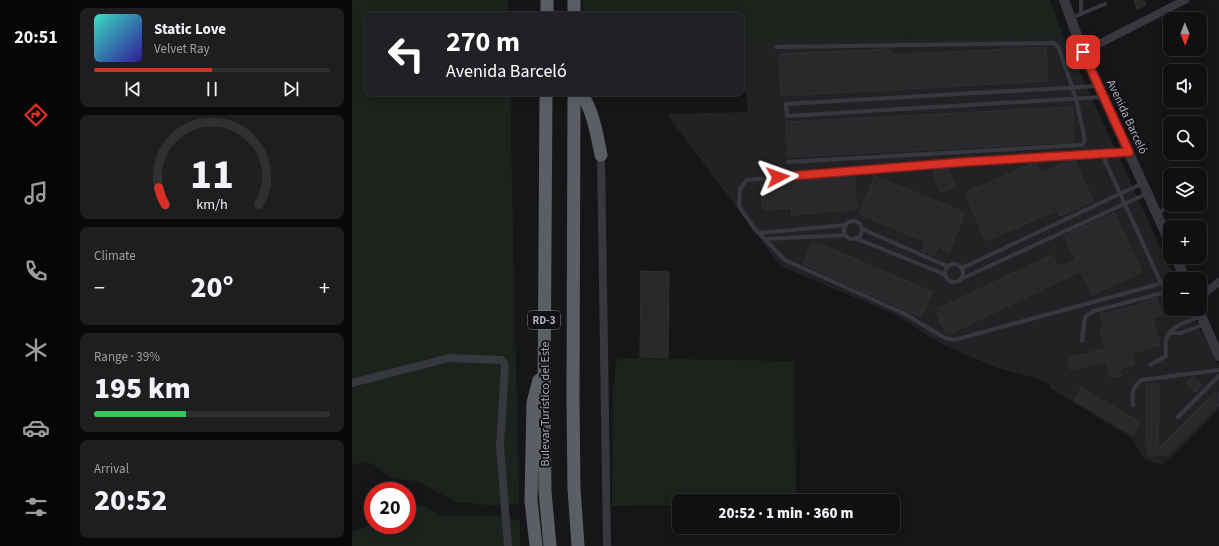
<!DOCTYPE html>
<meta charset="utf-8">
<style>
body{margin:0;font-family:"Source Sans 3",sans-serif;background:#1e1e20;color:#f1f3f6;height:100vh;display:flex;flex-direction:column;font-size:15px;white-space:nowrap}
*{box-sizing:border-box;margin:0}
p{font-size:13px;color:#9c9d9f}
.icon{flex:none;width:22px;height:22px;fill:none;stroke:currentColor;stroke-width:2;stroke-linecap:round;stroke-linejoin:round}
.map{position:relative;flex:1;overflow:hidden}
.sheet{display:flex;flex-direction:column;gap:8px;padding:8px;background:#09090a;width:280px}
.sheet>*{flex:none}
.guide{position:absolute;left:12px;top:12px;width:380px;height:84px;border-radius:8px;box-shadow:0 2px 10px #0003,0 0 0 1px #303032;background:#202124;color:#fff;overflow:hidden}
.needle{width:26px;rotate:179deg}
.fabs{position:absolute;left:811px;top:12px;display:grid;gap:8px}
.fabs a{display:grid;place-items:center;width:44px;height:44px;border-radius:8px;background:#101012;box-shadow:0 2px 10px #0003,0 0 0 1px #303032;font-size:20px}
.speed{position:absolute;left:12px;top:482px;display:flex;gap:8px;font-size:20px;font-weight:700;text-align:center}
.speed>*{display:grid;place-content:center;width:52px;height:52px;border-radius:50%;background:#101012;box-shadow:0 2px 10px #0003,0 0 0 1px #303032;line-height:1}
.speed .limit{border:6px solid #d22;background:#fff;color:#111}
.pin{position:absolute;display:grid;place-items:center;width:34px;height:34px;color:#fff;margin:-17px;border-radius:8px;box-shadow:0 2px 6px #0006}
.me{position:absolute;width:44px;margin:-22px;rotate:86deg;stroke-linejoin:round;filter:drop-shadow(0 0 3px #0008)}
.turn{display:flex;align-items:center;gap:14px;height:84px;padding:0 16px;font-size:18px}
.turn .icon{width:52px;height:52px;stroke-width:2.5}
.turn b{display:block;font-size:28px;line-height:34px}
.big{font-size:30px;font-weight:800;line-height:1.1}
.sheet .card{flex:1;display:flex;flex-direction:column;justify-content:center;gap:6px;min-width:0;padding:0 14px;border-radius:8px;background:#1e1e20}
.sheet .dial{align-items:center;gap:0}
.dial svg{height:104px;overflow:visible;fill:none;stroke:#303032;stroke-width:7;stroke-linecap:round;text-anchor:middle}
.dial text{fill:#f1f3f6;stroke:none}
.song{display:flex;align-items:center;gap:12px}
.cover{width:48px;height:48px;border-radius:6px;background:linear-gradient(135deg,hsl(170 70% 55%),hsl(250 70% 35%))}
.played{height:4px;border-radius:2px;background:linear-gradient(90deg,#d93025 50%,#303032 50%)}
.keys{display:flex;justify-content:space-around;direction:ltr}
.heat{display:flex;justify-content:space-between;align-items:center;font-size:22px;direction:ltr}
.charge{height:6px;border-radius:3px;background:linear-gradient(90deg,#34c759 39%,#303032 0)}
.trip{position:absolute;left:320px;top:494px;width:228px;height:40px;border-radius:8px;background:#101012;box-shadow:0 2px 10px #0003,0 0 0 1px #303032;font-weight:800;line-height:40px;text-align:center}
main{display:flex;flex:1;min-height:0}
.tabs{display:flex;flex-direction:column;width:72px;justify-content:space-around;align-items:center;background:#060607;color:#9c9d9f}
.tabs .icon{width:28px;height:28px}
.tabs .active{color:#d93025}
.tabs b{font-size:18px;color:#f1f3f6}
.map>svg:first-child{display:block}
</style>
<main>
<nav class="tabs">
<b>20:51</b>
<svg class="icon active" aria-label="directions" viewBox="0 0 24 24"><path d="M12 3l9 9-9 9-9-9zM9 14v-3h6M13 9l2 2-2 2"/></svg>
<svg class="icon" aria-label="music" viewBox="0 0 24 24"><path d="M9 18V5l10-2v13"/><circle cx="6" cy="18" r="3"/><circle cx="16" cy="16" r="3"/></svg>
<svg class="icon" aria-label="phone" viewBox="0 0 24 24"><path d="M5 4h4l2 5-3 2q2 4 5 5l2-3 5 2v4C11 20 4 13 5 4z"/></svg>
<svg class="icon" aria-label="climate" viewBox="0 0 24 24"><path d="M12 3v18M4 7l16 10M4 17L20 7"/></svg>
<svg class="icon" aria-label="car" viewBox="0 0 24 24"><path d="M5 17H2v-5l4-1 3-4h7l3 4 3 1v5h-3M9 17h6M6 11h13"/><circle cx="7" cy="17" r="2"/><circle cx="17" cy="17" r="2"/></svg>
<svg class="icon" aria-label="filters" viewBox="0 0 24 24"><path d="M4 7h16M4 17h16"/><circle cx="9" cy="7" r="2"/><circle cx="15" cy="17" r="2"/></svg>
</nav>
<section class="sheet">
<div class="card">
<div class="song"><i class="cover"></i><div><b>Static Love</b><p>Velvet Ray</p></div></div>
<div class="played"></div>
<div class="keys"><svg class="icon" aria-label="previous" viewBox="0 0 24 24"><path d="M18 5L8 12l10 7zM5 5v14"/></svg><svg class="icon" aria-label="pause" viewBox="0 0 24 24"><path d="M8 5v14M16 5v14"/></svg><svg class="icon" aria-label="next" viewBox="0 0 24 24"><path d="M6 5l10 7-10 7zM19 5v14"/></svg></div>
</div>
<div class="card dial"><svg viewBox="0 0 100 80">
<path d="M14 69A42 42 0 1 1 86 69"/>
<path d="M14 69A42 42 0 0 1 9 56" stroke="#d93025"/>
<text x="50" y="56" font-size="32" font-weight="700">11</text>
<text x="50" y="72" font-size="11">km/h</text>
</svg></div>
<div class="card"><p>Climate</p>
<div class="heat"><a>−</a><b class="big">20°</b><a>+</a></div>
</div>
<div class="card"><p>Range · 39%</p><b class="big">195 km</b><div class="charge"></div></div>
<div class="card"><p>Arrival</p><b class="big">20:52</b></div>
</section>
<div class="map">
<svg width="867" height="546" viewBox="0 0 867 546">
<rect width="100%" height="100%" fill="#161618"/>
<path fill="#222225" d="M712 38 823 279H818V309H838L867 367V409L810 465 793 460 778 437 698 388V385L687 379 646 368 591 345 546 316 433 268 423 259 315 114 396 112 389 59V39Z"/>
<path fill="#1c231d" d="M0 0H156V15H15V93H158L167 504 136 505 104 502 65 481 41 479 19 463 0 464Z
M231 0H698L712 38 389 39V15H232Z
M265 358 443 361 444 501H327V505L260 506 261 388Z
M55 506H72L90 516H147L168 521V546H0V532L21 525H55Z"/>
<path fill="#29292c" stroke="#303034" d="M782 0H792L794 5 785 9Z
M694 47 696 81 429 96 427 54 539 49V55Z
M720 107 722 142 436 157 434 122Z
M720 159H722L741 201 708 216 705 210 634 241 613 193 684 162 688 173Z
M595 167 603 186 589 192 581 172Z
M502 175 505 209 440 215 439 208 411 210 409 182Z
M523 176 613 213 597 252 586 247 582 256 570 251 574 242 507 214Z
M762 213 790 272 740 295 729 271 595 335 583 310 700 255 706 267 724 260 712 236Z
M461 241 580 292 569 317 451 264Z
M289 271 317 272 316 358 288 357Z
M805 298 810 315 800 317 808 345 779 353 783 365 767 369 769 376 759 377 754 361 719 370 716 358 753 349 748 329 751 328 748 314 775 308Z
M842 377 850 385 843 392 834 383Z
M794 384H807L806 449 862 393 863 395 867 392V405L815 455 798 456 795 453Z
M729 388 788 422 781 435 722 400Z"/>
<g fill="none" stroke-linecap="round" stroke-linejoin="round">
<path stroke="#37383d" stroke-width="4" d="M729 0V14
M719 18 753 4
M424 47 702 43 707 48 724 99 733 140 730 145 436 162
M746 86 434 104 435 116 751 97
M777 152 613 162 395 180 388 189 387 206 402 228 433 260 553 314 593 338 602 340 818 281
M750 154 809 283
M806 213 816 207
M492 230a9 9 0 1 1 18 0a9 9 0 1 1-18 0Z
M510 229 595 266
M407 233 494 225
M503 238 592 274
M414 239 494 235
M593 273a9 9 0 1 1 18 0a9 9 0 1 1-18 0Z
M610 268 791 183
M609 279 794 194
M817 333H829L853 324
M730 341 733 317 742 311 818 291
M798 365 814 356C814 351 813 345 814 340 816 326 838 321 849 316
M781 405C780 393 780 388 789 380L867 370
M826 417 867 376"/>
<path stroke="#37383d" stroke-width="8" d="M731 52 833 0
M249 155 255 546
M848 297 867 282
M0 383 97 358 150 360 153 366 148 446 156 546"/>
<path stroke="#37383d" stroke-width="10" d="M712 0 731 52 818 243
M824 257 833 279
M846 309 867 356"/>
<path stroke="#5b5e65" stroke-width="13" d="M222 0V15
M195 15V0
M194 93 192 399 193 491 198 546
M222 93 221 401 222 489 226 546
M229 93C241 110 245 135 249 155
M184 546 179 500 181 403 187 380"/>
</g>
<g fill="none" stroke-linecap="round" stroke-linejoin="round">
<defs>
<path id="route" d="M426 177 612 162 777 152 731 52"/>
</defs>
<use href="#route" stroke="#8d1f18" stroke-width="10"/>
<use href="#route" stroke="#d93025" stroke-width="7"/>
</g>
<g text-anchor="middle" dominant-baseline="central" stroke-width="4" stroke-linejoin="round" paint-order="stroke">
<rect fill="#111113" stroke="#7b7e86" stroke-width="1" x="176" y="311" width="32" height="18" rx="3"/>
<g font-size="11" font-weight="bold" fill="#a8adb8">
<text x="192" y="320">RD-3</text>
</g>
<g font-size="12" fill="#a8adb8" stroke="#111113">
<text transform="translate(775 117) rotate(65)">Avenida Barceló</text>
<text transform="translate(193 404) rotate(-90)">Bulevar Turístico del Este</text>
</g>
</g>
</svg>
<div class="fabs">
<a><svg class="needle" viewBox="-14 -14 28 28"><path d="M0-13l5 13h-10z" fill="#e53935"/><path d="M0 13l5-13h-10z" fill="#9c9d9f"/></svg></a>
<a><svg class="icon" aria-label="sound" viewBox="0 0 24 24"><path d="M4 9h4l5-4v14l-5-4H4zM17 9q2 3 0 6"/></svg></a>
<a><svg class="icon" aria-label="search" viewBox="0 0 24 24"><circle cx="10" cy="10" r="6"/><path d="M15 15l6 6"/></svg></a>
<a><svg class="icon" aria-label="layers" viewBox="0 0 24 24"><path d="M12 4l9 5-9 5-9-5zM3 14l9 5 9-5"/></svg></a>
<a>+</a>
<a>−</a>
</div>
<div class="speed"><div class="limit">20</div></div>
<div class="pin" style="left:731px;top:52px;background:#d93025"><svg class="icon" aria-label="arrive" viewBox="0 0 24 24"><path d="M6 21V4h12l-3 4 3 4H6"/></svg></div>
<svg class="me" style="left:426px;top:177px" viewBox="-20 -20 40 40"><path d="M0-17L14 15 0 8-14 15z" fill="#d93025" stroke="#fff" stroke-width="4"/></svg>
<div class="trip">20:52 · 1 min · 360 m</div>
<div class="guide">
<div class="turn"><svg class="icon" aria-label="left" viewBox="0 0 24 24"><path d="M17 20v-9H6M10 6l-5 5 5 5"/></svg><div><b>270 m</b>Avenida Barceló</div></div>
</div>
</div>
</main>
